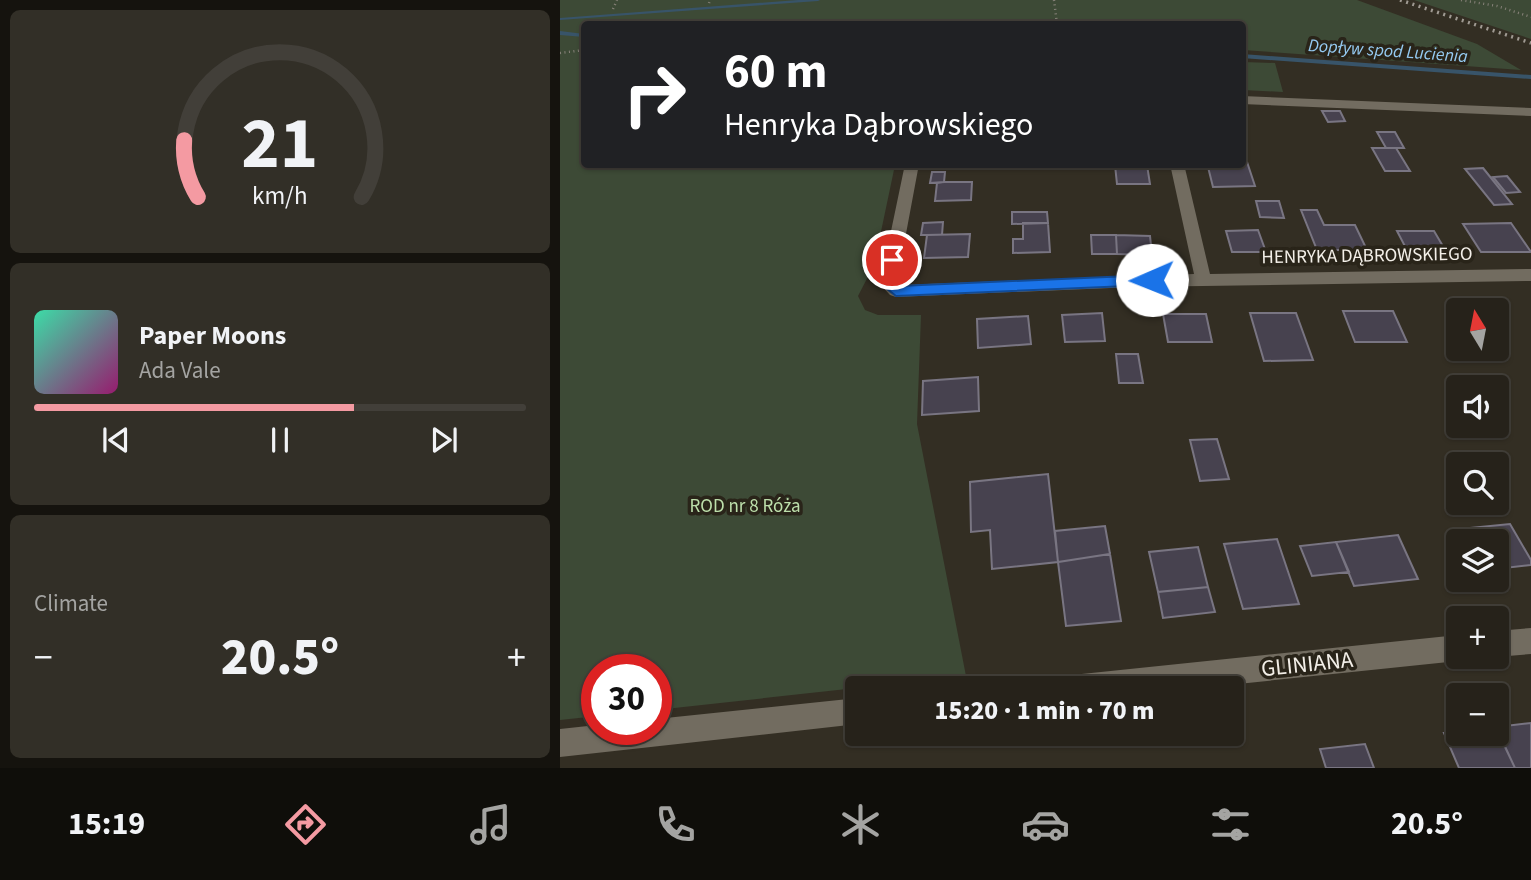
<!DOCTYPE html>
<meta charset="utf-8">
<style>
body{margin:0;font-family:"Source Sans 3",sans-serif;background:#322f27;color:#f1f3f6;height:100vh;display:flex;flex-direction:column;font-size:26px;white-space:nowrap}
*{box-sizing:border-box;margin:0}
p{font-size:23px;color:#a4a4a2}
.icon{flex:none;width:38px;height:38px;fill:none;stroke:currentColor;stroke-width:2;stroke-linecap:round;stroke-linejoin:round}
.map{position:relative;flex:1;overflow:hidden}
.side{display:flex;flex-direction:column;gap:10px;padding:10px;background:#15130e;width:560px}
.side>*{flex:none}
.hud{position:absolute;left:21px;top:21px;width:665px;height:147px;border-radius:7px;box-shadow:0 2px 5px #0004,0 0 0 2px #423f39;background:#202124;color:#fff;overflow:hidden}
.needle{width:46px;rotate:350deg}
.buttons{position:absolute;left:886px;top:298px;display:grid;gap:14px}
.buttons a{display:grid;place-items:center;width:63px;height:63px;border-radius:7px;background:#26221a;box-shadow:0 2px 5px #0004,0 0 0 2px #423f39;font-size:35px}
.speed{position:absolute;left:21px;top:654px;display:flex;gap:14px;font-size:35px;font-weight:700;text-align:center}
.speed>*{display:grid;place-content:center;width:91px;height:91px;border-radius:50%;background:#26221a;box-shadow:0 2px 5px #0004,0 0 0 2px #423f39;line-height:1}
.speed .limit{border:10px solid #d22;background:#fff;color:#111}
.pin{position:absolute;display:grid;place-items:center;width:60px;height:60px;color:#fff;margin:-30px;border:4px solid #fff;border-radius:50%;box-shadow:0 2px 7px #0007}
.me{position:absolute;width:77px;margin:-38px;rotate:269deg;stroke-linejoin:round;filter:drop-shadow(0 0 5px #0008)}
.turn{display:flex;align-items:center;gap:24px;height:147px;padding:0 28px;font-size:32px}
.turn .icon{width:91px;height:91px;stroke-width:2.5}
.turn b{display:block;font-size:49px;line-height:60px}
.big{font-size:52px;font-weight:800;line-height:1.1}
.side .tile{flex:1;display:flex;flex-direction:column;justify-content:center;gap:10px;min-width:0;padding:0 24px;border-radius:10px;background:#322f27}
.side .dial{align-items:center;gap:0}
.dial svg{height:182px;overflow:visible;fill:none;stroke:#423f39;stroke-width:7;stroke-linecap:round;text-anchor:middle}
.dial text{fill:#f1f3f6;stroke:none}
.song{display:flex;align-items:center;gap:21px}
.cover{width:84px;height:84px;border-radius:10px;background:linear-gradient(135deg,hsl(160 70% 55%),hsl(320 70% 35%))}
.played{height:7px;border-radius:4px;background:linear-gradient(90deg,#f49aa2 65%,#423f39 65%)}
.keys{display:flex;justify-content:space-around;direction:ltr}
.heat{display:flex;justify-content:space-between;align-items:center;font-size:38px;direction:ltr}
.trip{position:absolute;left:285px;top:676px;width:399px;height:70px;border-radius:7px;background:#26221a;box-shadow:0 2px 5px #0004,0 0 0 2px #423f39;font-weight:800;line-height:70px;text-align:center}
.dock{display:flex;height:112px;justify-content:space-around;align-items:center;background:#0f0e0a;color:#a4a4a2}
.dock .icon{width:49px;height:49px}
.dock .active{color:#f49aa2}
.dock b{font-size:32px;color:#f1f3f6}
main{display:flex;flex:1;min-height:0}
.map>svg:first-child{display:block}
</style>
<main>
<section class="side">
<div class="tile dial"><svg viewBox="0 0 100 80">
<path d="M14 69A42 42 0 1 1 86 69"/>
<path d="M14 69A42 42 0 0 1 8 44" stroke="#f49aa2"/>
<text x="50" y="56" font-size="32" font-weight="700">21</text>
<text x="50" y="72" font-size="11">km/h</text>
</svg></div>
<div class="tile">
<div class="song"><i class="cover"></i><div><b>Paper Moons</b><p>Ada Vale</p></div></div>
<div class="played"></div>
<div class="keys"><svg class="icon" aria-label="previous" viewBox="0 0 24 24"><path d="M18 5L8 12l10 7zM5 5v14"/></svg><svg class="icon" aria-label="pause" viewBox="0 0 24 24"><path d="M8 5v14M16 5v14"/></svg><svg class="icon" aria-label="next" viewBox="0 0 24 24"><path d="M6 5l10 7-10 7zM19 5v14"/></svg></div>
</div>
<div class="tile"><p>Climate</p>
<div class="heat"><a>−</a><b class="big">20.5°</b><a>+</a></div>
</div>
</section>
<div class="map">
<svg width="971" height="768" viewBox="0 0 971 768">
<rect width="100%" height="100%" fill="#332e23"/>
<path fill="#3d4a36" d="M0 0H797L917 44 961 70 683 50 682 24H24V164L335 165 314 265 298 296 305 310 318 315H361L357 424 406 676 96 710V670H37V716L0 720Z
M854 0H971V39Z
M683 62 715 63 723 92 683 90Z"/>
<g fill="none" stroke-linecap="round" stroke-linejoin="round">
<path fill="#385469" fill-rule="evenodd" d="M238 0H260L258 1 0 20V18Z
M0 31 24 34V37L0 35Z
M682 54 971 75V79L682 58Z"/>
</g>
<path fill="#47424f" stroke="#797582" stroke-width="2" d="M762 111H780L785 121 768 122Z
M817 132H835L844 148H826Z
M812 148H836L850 171H825Z
M682 156H685L695 186 653 187 648 167H677L676 164H682Z
M555 165H587L590 184H557Z
M923 168 952 204 934 205 905 169Z
M372 172H385L384 182 370 183Z
M947 176 960 192 946 193 933 177Z
M384 182H412L411 200 375 201 377 183Z
M696 201H719L724 218 700 217Z
M741 210H757L764 225H795L807 250H757Z
M452 212H487L488 223 452 224Z
M383 222 382 235H361L363 223Z
M463 223H488L490 252 453 253V239H463Z
M951 223 971 252H921L903 224Z
M698 230 706 252H672L666 231Z
M837 231H874L887 253 849 254Z
M410 234 408 257 364 258 367 235Z
M531 235H556L557 254H532Z
M556 235 590 236 592 255 557 254Z
M783 311H833L847 342H795Z
M542 313 545 341 505 342 502 315Z
M690 313H736L753 360 704 361Z
M603 314H646L652 342H608Z
M468 316 471 344 418 348 417 319Z
M556 354H578L583 383H559Z
M418 377 419 411 362 415 363 381Z
M657 439 669 479 640 481 630 440Z
M488 474 498 562 432 569 430 530 411 532 410 482Z
M950 524 971 560V565L936 569V541H916L909 528Z
M545 526 550 554 498 562 495 531Z
M838 535 858 579 794 586 776 542Z
M717 539 739 604 683 609 664 544Z
M776 542 789 572 752 576 740 546Z
M638 547 648 587 598 592 589 552Z
M550 554 561 621 506 626 498 562Z
M648 587 655 612 603 618 598 592Z
M971 723V768H955L936 727Z
M936 728 955 768H899L884 733H936Z
M805 744 814 768H766L760 749Z"/>
<g fill="none" stroke-linecap="round" stroke-linejoin="round">
<path stroke="#878279" stroke-width="2.5" stroke-dasharray="1 3.5" stroke-linecap="butt" d="M494 0 497 24
M901 0 937 6 971 17
M149 3 150 0
M53 9 57 0
M0 53 24 50"/>
<path fill="#726c60" fill-rule="evenodd" d="M682 96 971 108V116L682 104Z
M345 164H359L337 282 340 285 634 274 610 164H624L650 274 971 269V281L574 287 336 297 330 295 320 284Z
M971 628V654L936 657 935 656 936 631Z
M898 635V656H907L898 661 639 688H499L503 679 512 675Z
M298 698V724L0 757V729L37 725V730H96V719Z"/>
<path stroke="#9f9a92" stroke-width="3.5" stroke-dasharray="2 4.5" stroke-linecap="butt" d="M840 0 971 43"/>
</g>
<path fill="#1a73e8" stroke="#114b97" stroke-width="2" d="M332 256 339 260 335 283 339 286 592 275 598 280 592 285 336 296 321 284 326 260Z"/>
<g text-anchor="middle" dominant-baseline="central" stroke-width="7" stroke-linejoin="round" paint-order="stroke">
<g font-size="18" font-style="italic" fill="#95caf1" stroke="#292419">
<text transform="translate(828 51) rotate(4)">Dopływ spod Lucienia</text>
</g>
<g font-size="19" fill="#f3efe8" stroke="#292419">
<text transform="translate(807 256) rotate(-1)">HENRYKA DĄBROWSKIEGO</text>
</g>
<g font-size="19" fill="#bddfab" stroke="#292419">
<text x="185" y="506">ROD nr 8 Róża</text>
</g>
<g font-size="23" fill="#f3efe8" stroke="#292419">
<text transform="translate(747 664) rotate(-6)">GLINIANA</text>
</g>
</g>
</svg>
<div class="buttons">
<a><svg class="needle" viewBox="-14 -14 28 28"><path d="M0-13l5 13h-10z" fill="#e53935"/><path d="M0 13l5-13h-10z" fill="#a4a4a2"/></svg></a>
<a><svg class="icon" aria-label="sound" viewBox="0 0 24 24"><path d="M4 9h4l5-4v14l-5-4H4zM17 9q2 3 0 6"/></svg></a>
<a><svg class="icon" aria-label="search" viewBox="0 0 24 24"><circle cx="10" cy="10" r="6"/><path d="M15 15l6 6"/></svg></a>
<a><svg class="icon" aria-label="layers" viewBox="0 0 24 24"><path d="M12 4l9 5-9 5-9-5zM3 14l9 5 9-5"/></svg></a>
<a>+</a>
<a>−</a>
</div>
<div class="speed"><div class="limit">30</div></div>
<div class="pin" style="left:332px;top:260px;background:#d93025"><svg class="icon" aria-label="arrive" viewBox="0 0 24 24"><path d="M6 21V4h12l-3 4 3 4H6"/></svg></div>
<svg class="me" style="left:592px;top:280px" viewBox="-20 -20 40 40"><circle r="19" fill="#fff"/><path d="M0-13L10 11 0 6-10 11z" fill="#1a73e8"/></svg>
<div class="trip">15:20 · 1 min · 70 m</div>
<div class="hud">
<div class="turn"><svg class="icon" aria-label="right" viewBox="0 0 24 24"><path d="M7 20v-9h11M14 6l5 5-5 5"/></svg><div><b>60 m</b>Henryka Dąbrowskiego</div></div>
</div>
</div>
</main>
<nav class="dock">
<b>15:19</b>
<svg class="icon active" aria-label="directions" viewBox="0 0 24 24"><path d="M12 3l9 9-9 9-9-9zM9 14v-3h6M13 9l2 2-2 2"/></svg>
<svg class="icon" aria-label="music" viewBox="0 0 24 24"><path d="M9 18V5l10-2v13"/><circle cx="6" cy="18" r="3"/><circle cx="16" cy="16" r="3"/></svg>
<svg class="icon" aria-label="phone" viewBox="0 0 24 24"><path d="M5 4h4l2 5-3 2q2 4 5 5l2-3 5 2v4C11 20 4 13 5 4z"/></svg>
<svg class="icon" aria-label="climate" viewBox="0 0 24 24"><path d="M12 3v18M4 7l16 10M4 17L20 7"/></svg>
<svg class="icon" aria-label="car" viewBox="0 0 24 24"><path d="M5 17H2v-5l4-1 3-4h7l3 4 3 1v5h-3M9 17h6M6 11h13"/><circle cx="7" cy="17" r="2"/><circle cx="17" cy="17" r="2"/></svg>
<svg class="icon" aria-label="filters" viewBox="0 0 24 24"><path d="M4 7h16M4 17h16"/><circle cx="9" cy="7" r="2"/><circle cx="15" cy="17" r="2"/></svg>
<b>20.5°</b>
</nav>
